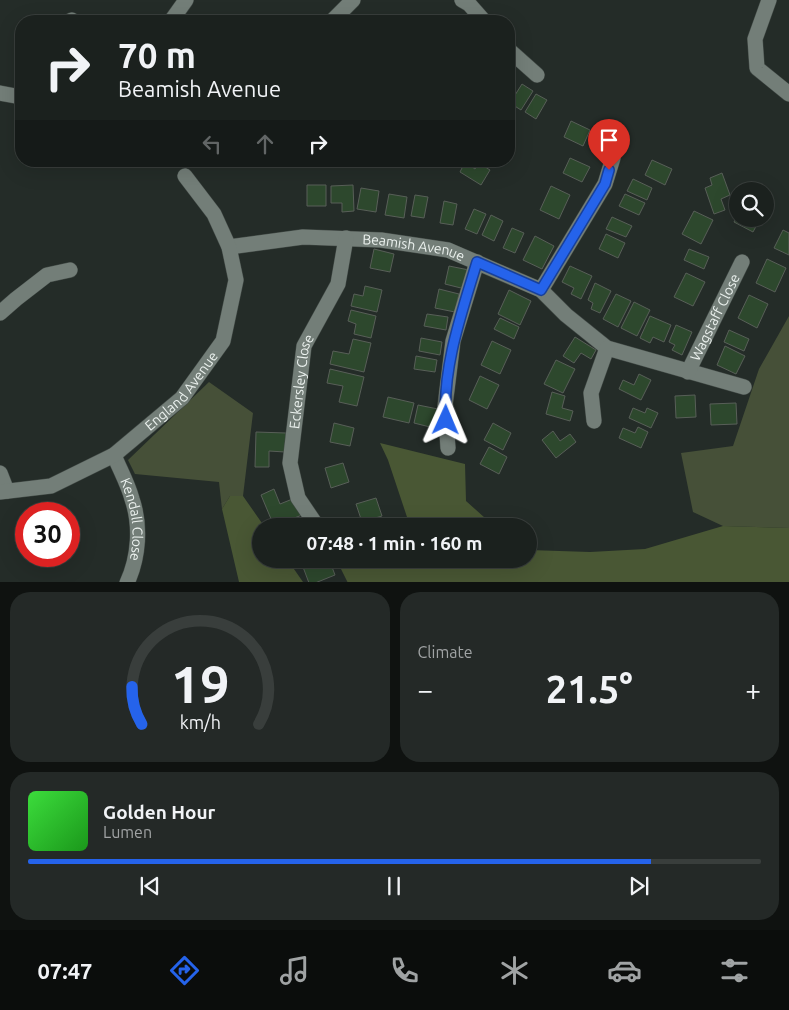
<!DOCTYPE html>
<meta charset="utf-8">
<style>
body{margin:0;font-family:Ubuntu,sans-serif;background:#242927;color:#f1f3f6;height:100vh;display:flex;flex-direction:column;font-size:19px;white-space:nowrap}
*{box-sizing:border-box;margin:0}
p{font-size:16px;color:#a0a3a4}
.icon{flex:none;width:28px;height:28px;fill:none;stroke:currentColor;stroke-width:2;stroke-linecap:round;stroke-linejoin:round}
.map{position:relative;height:582px;overflow:hidden}
.drawer{display:flex;flex-direction:column;gap:10px;padding:10px;background:#0f1210;flex:1}
.drawer>*{flex:none}
.top-card{position:absolute;left:15px;top:15px;width:500px;height:152px;border-radius:20px;box-shadow:0 5px 20px #0002,0 0 0 1px #393e3c;background:#1b211e;color:#f1f3f6;overflow:hidden}
.controls{position:absolute;left:729px;top:182px;display:grid;gap:10px}
.controls a{display:grid;place-items:center;width:45px;height:45px;border-radius:50%;background:#1b211e;box-shadow:0 5px 20px #0002,0 0 0 1px #393e3c;font-size:25px}
.speed{position:absolute;left:15px;top:502px;display:flex;gap:10px;font-size:25px;font-weight:700;text-align:center}
.speed>*{display:grid;place-content:center;width:65px;height:65px;border-radius:50%;background:#1b211e;box-shadow:0 5px 20px #0002,0 0 0 1px #393e3c;line-height:1}
.speed .limit{border:8px solid #d22;background:#fff;color:#111}
.pin{position:absolute;display:grid;place-items:center;width:42px;height:42px;color:#fff;margin:-51px -21px;border-radius:50% 50% 50% 0;rotate:-45deg;box-shadow:0 0 5px #0007}
.pin .icon{rotate:45deg}
.me{position:absolute;width:55px;margin:-28px;rotate:1deg;stroke-linejoin:round;filter:drop-shadow(0 0 4px #0008)}
.turn{display:flex;align-items:center;gap:18px;height:105px;padding:0 20px;font-size:22px}
.turn .icon{width:65px;height:65px;stroke-width:2.5}
.turn b{display:block;font-size:35px;line-height:42px}
.lanes{display:flex;align-items:center;height:48px;padding:0 20px;background:#0003;justify-content:center;gap:25px;direction:ltr}
.lanes .off{opacity:.35}
.big{font-size:38px;font-weight:700;line-height:1.1}
.drawer .card{flex:1;display:flex;flex-direction:column;justify-content:center;gap:8px;min-width:0;padding:0 18px;border-radius:20px;background:#242927}
.drawer .dial{align-items:center;gap:0}
.dial svg{height:130px;overflow:visible;fill:none;stroke:#393e3c;stroke-width:7;stroke-linecap:round;text-anchor:middle}
.dial text{fill:#f1f3f6;stroke:none}
.song{display:flex;align-items:center;gap:15px}
.cover{width:60px;height:60px;border-radius:8px;background:linear-gradient(135deg,hsl(120 70% 55%),hsl(120 70% 35%))}
.played{height:5px;border-radius:2px;background:linear-gradient(90deg,#2563eb 85%,#393e3c 85%)}
.keys{display:flex;justify-content:space-around;direction:ltr}
.heat{display:flex;justify-content:space-between;align-items:center;font-size:28px;direction:ltr}
.drawer .tiles{flex:1;display:grid;gap:10px;grid-template-columns:1fr 1fr}
.card:last-child{grid-column:span 2}
.trip{position:absolute;left:252px;top:518px;width:285px;height:50px;border-radius:25px;background:#1b211e;box-shadow:0 5px 20px #0002,0 0 0 1px #393e3c;font-weight:700;line-height:50px;text-align:center}
.tabs{display:flex;height:80px;justify-content:space-around;align-items:center;background:#0b0d0c;color:#a0a3a4}
.tabs .icon{width:35px;height:35px}
.tabs .current{color:#2563eb}
.tabs b{font-size:22px;color:#f1f3f6}
.map>svg:first-child{display:block}
</style>
<div class="map">
<svg width="789" height="583" viewBox="0 0 789 583">
<rect width="100%" height="100%" fill="#242c28"/>
<path fill="#465038" d="M789 316V528L723 526 693 512 681 453 733 446 759 369Z
M209 382 253 413 243 496H230L222 509 219 482 135 474 128 460Z"/>
<path fill="#495734" d="M380 443 465 464 466 501 494 526H410L388 460Z
M230 496H243L264 526H261V559H287L303 582H239L222 509Z
M723 526 789 528V582L348 583 340 567 361 559H529V550L590 552 645 549Z"/>
<path fill="#2d482d" stroke="#585f58" d="M522 84 533 91 521 110 510 103Z
M536 94 547 100 536 119 525 112Z
M571 121 590 130 583 146 564 137Z
M570 158 590 167 582 182 563 173Z
M652 160 672 169 665 185 645 175Z
M465 162 475 169 479 163 490 170 481 185 460 172Z
M722 173 730 195 721 199 725 210 714 214 705 188 712 185 710 178Z
M633 179 652 188 647 200 627 191Z
M307 185H326V206H307Z
M353 185 354 211 342 212V203H331V186Z
M551 186 570 195 559 219 540 210Z
M361 188 379 191 376 212 357 209Z
M389 194 407 197 404 218 385 215Z
M625 194 645 203 639 215 619 206Z
M415 195 428 197 424 218 411 216Z
M444 201 457 204 453 225 440 223Z
M474 209 486 214 477 234 465 229Z
M694 211 713 220 701 244 682 234Z
M738 214V219H760L753 232 734 222Z
M491 215 503 221 494 241 482 235Z
M612 217 632 226 626 237 606 229Z
M512 228 524 233 515 253 503 248Z
M783 230 789 233V255L774 248Z
M606 234 625 243 618 258 599 249Z
M535 236 554 246 542 269 523 260Z
M374 249 394 254 390 272 370 268Z
M689 249 709 257 704 269 684 260Z
M767 259 786 268 775 292 756 283Z
M449 266 469 270 465 289 445 284Z
M570 266 592 276 581 299 571 294 574 288 562 282Z
M686 273 705 282 693 306 674 297Z
M595 283 611 291 600 313 591 309 593 303 588 300Z
M365 286 382 290 377 312 351 306 354 294 363 296Z
M439 289 459 294 455 312 435 308Z
M509 290 531 301 520 325 498 314Z
M616 294 631 301 618 327 603 319Z
M749 295 768 304 757 328 738 318Z
M634 302 650 310 637 336 621 328Z
M351 310 376 316 371 338 354 334 356 324 348 321Z
M427 314 448 317 446 330 424 326Z
M650 316 671 325 664 342 653 337 650 343 640 338Z
M500 318 519 327 514 339 494 329Z
M676 325 692 332 682 355 672 350 675 345 669 342Z
M729 330 749 339 744 351 724 342Z
M575 337 596 350 591 359 581 353 574 363 563 356Z
M421 338 442 342 440 355 419 351Z
M353 339 371 343 364 372 330 364 333 351 349 354Z
M492 341 511 350 500 374 481 365Z
M725 346 745 356 736 374 717 365Z
M416 356 437 360 435 372 414 369Z
M556 360 575 369 563 393 544 384Z
M330 369 364 377 357 406 339 402 343 386 327 383Z
M639 374 651 380 641 400 619 389 623 380 634 385Z
M480 376 499 385 487 409 469 400Z
M552 392 565 396 562 408 573 411 570 421 546 414Z
M695 395 696 417 676 418 675 396Z
M388 397 414 403 409 423 383 417Z
M736 403 737 424 711 425 710 404Z
M418 405 438 409 434 428 414 423Z
M633 408 645 413 647 408 658 413 651 428 629 418Z
M334 423 354 428 350 446 330 442Z
M493 423 511 433 503 450 484 440Z
M638 427 648 432 641 448 619 438 623 428 635 433Z
M553 431 560 441 570 434 576 442 556 458 542 440Z
M256 432 286 433 285 452 269 451V467H255Z
M489 447 507 457 499 474 480 464Z
M343 463 349 482 331 488 325 468Z
M274 489 280 504 295 498 302 515 274 526 261 495Z
M376 498 382 516 362 522 356 504Z
M326 559H329L335 575 315 583H309L303 567Z"/>
<g fill="none" stroke-linecap="round" stroke-linejoin="round">
<defs>
<g id="minor">
<path d="M462 0 469 4 484 21"/>
<path d="M769 0 755 39 757 68 789 94"/>
<path d="M70 21 72 20"/>
<path d="M171 21 186 0"/>
<path d="M332 21 353 0"/>
<path d="M509 50 537 75"/>
<path d="M0 93 21 97"/>
<path id="s1" d="M229 247 303 237 381 240 448 250 541 290 566 315 607 348 744 387"/>
<path d="M541 290 605 184 613 158"/>
<path d="M0 313 16 299 47 275 70 270"/>
<path id="s2" d="M688 372 742 262"/>
<path d="M594 421 591 393 607 348"/>
<path d="M448 448 445 406 453 341 477 262"/>
<path id="s3" d="M114 455C120 470 128 484 132 499 141 525 139 557 127 583"/>
<path d="M0 473 7 491"/>
<path id="s4" d="M0 492 51 486 114 455 182 398 223 341 236 280 229 247 214 214 185 176"/>
<path id="s5" d="M317 526 298 498 290 463 304 346 338 284 346 238"/>
</g>
</defs>
<use href="#minor" stroke="#424a46" stroke-width="16"/>
<use href="#minor" stroke="#737e78" stroke-width="15"/>
</g>
<g fill="none" stroke-linecap="round" stroke-linejoin="round">
<defs>
<path id="route" d="M446 420C442 368 462 312 477 262L541 290 605 184 609 170"/>
</defs>
<use href="#route" stroke="#184099" stroke-width="12"/>
<use href="#route" stroke="#2563eb" stroke-width="9"/>
</g>
<g text-anchor="middle" dominant-baseline="central" stroke-width="5" stroke-linejoin="round" paint-order="stroke">
<g font-size="14" fill="#ebf1ee" stroke="#101412">
<text stroke="none"><textPath href="#s1" startOffset="186">Beamish Avenue</textPath></text>
<text stroke="none"><textPath href="#s2" startOffset="61">Wagstaff Close</textPath></text>
<text stroke="none"><textPath href="#s5" startOffset="152">Eckersley Close</textPath></text>
<text stroke="none"><textPath href="#s4" startOffset="215">England Avenue</textPath></text>
<text stroke="none"><textPath href="#s3" startOffset="68">Kendall Close</textPath></text>
</g>
</g>
</svg>
<div class="controls">
<a><svg class="icon" aria-label="search" viewBox="0 0 24 24"><circle cx="10" cy="10" r="6"/><path d="M15 15l6 6"/></svg></a>
</div>
<div class="speed"><div class="limit">30</div></div>
<div class="pin" style="left:609px;top:170px;background:#d93025"><svg class="icon" aria-label="arrive" viewBox="0 0 24 24"><path d="M6 21V4h12l-3 4 3 4H6"/></svg></div>
<svg class="me" style="left:446px;top:420px" viewBox="-20 -20 40 40"><path d="M0-17L14 15 0 8-14 15z" fill="#2563eb" stroke="#fff" stroke-width="4"/></svg>
<div class="trip">07:48 · 1 min · 160 m</div>
<div class="top-card">
<div class="turn"><svg class="icon" aria-label="right" viewBox="0 0 24 24"><path d="M7 20v-9h11M14 6l5 5-5 5"/></svg><div><b>70 m</b>Beamish Avenue</div></div>
<div class="lanes"><svg class="icon off" aria-label="left" viewBox="0 0 24 24"><path d="M17 20v-9H6M10 6l-5 5 5 5"/></svg><svg class="icon off" aria-label="ahead" viewBox="0 0 24 24"><path d="M12 20V5M6 11l6-6 6 6"/></svg><svg class="icon" aria-label="right" viewBox="0 0 24 24"><path d="M7 20v-9h11M14 6l5 5-5 5"/></svg></div>
</div>
</div>
<section class="drawer">
<div class="tiles">
<div class="card dial"><svg viewBox="0 0 100 80">
<path d="M14 69A42 42 0 1 1 86 69"/>
<path d="M14 69A42 42 0 0 1 8 46" stroke="#2563eb"/>
<text x="50" y="56" font-size="32" font-weight="700">19</text>
<text x="50" y="72" font-size="11">km/h</text>
</svg></div>
<div class="card"><p>Climate</p>
<div class="heat"><a>−</a><b class="big">21.5°</b><a>+</a></div>
</div>
<div class="card">
<div class="song"><i class="cover"></i><div><b>Golden Hour</b><p>Lumen</p></div></div>
<div class="played"></div>
<div class="keys"><svg class="icon" aria-label="previous" viewBox="0 0 24 24"><path d="M18 5L8 12l10 7zM5 5v14"/></svg><svg class="icon" aria-label="pause" viewBox="0 0 24 24"><path d="M8 5v14M16 5v14"/></svg><svg class="icon" aria-label="next" viewBox="0 0 24 24"><path d="M6 5l10 7-10 7zM19 5v14"/></svg></div>
</div>
</div>
</section>
<nav class="tabs">
<b>07:47</b>
<svg class="icon current" aria-label="directions" viewBox="0 0 24 24"><path d="M12 3l9 9-9 9-9-9zM9 14v-3h6M13 9l2 2-2 2"/></svg>
<svg class="icon" aria-label="music" viewBox="0 0 24 24"><path d="M9 18V5l10-2v13"/><circle cx="6" cy="18" r="3"/><circle cx="16" cy="16" r="3"/></svg>
<svg class="icon" aria-label="phone" viewBox="0 0 24 24"><path d="M5 4h4l2 5-3 2q2 4 5 5l2-3 5 2v4C11 20 4 13 5 4z"/></svg>
<svg class="icon" aria-label="climate" viewBox="0 0 24 24"><path d="M12 3v18M4 7l16 10M4 17L20 7"/></svg>
<svg class="icon" aria-label="car" viewBox="0 0 24 24"><path d="M5 17H2v-5l4-1 3-4h7l3 4 3 1v5h-3M9 17h6M6 11h13"/><circle cx="7" cy="17" r="2"/><circle cx="17" cy="17" r="2"/></svg>
<svg class="icon" aria-label="filters" viewBox="0 0 24 24"><path d="M4 7h16M4 17h16"/><circle cx="9" cy="7" r="2"/><circle cx="15" cy="17" r="2"/></svg>
</nav>
